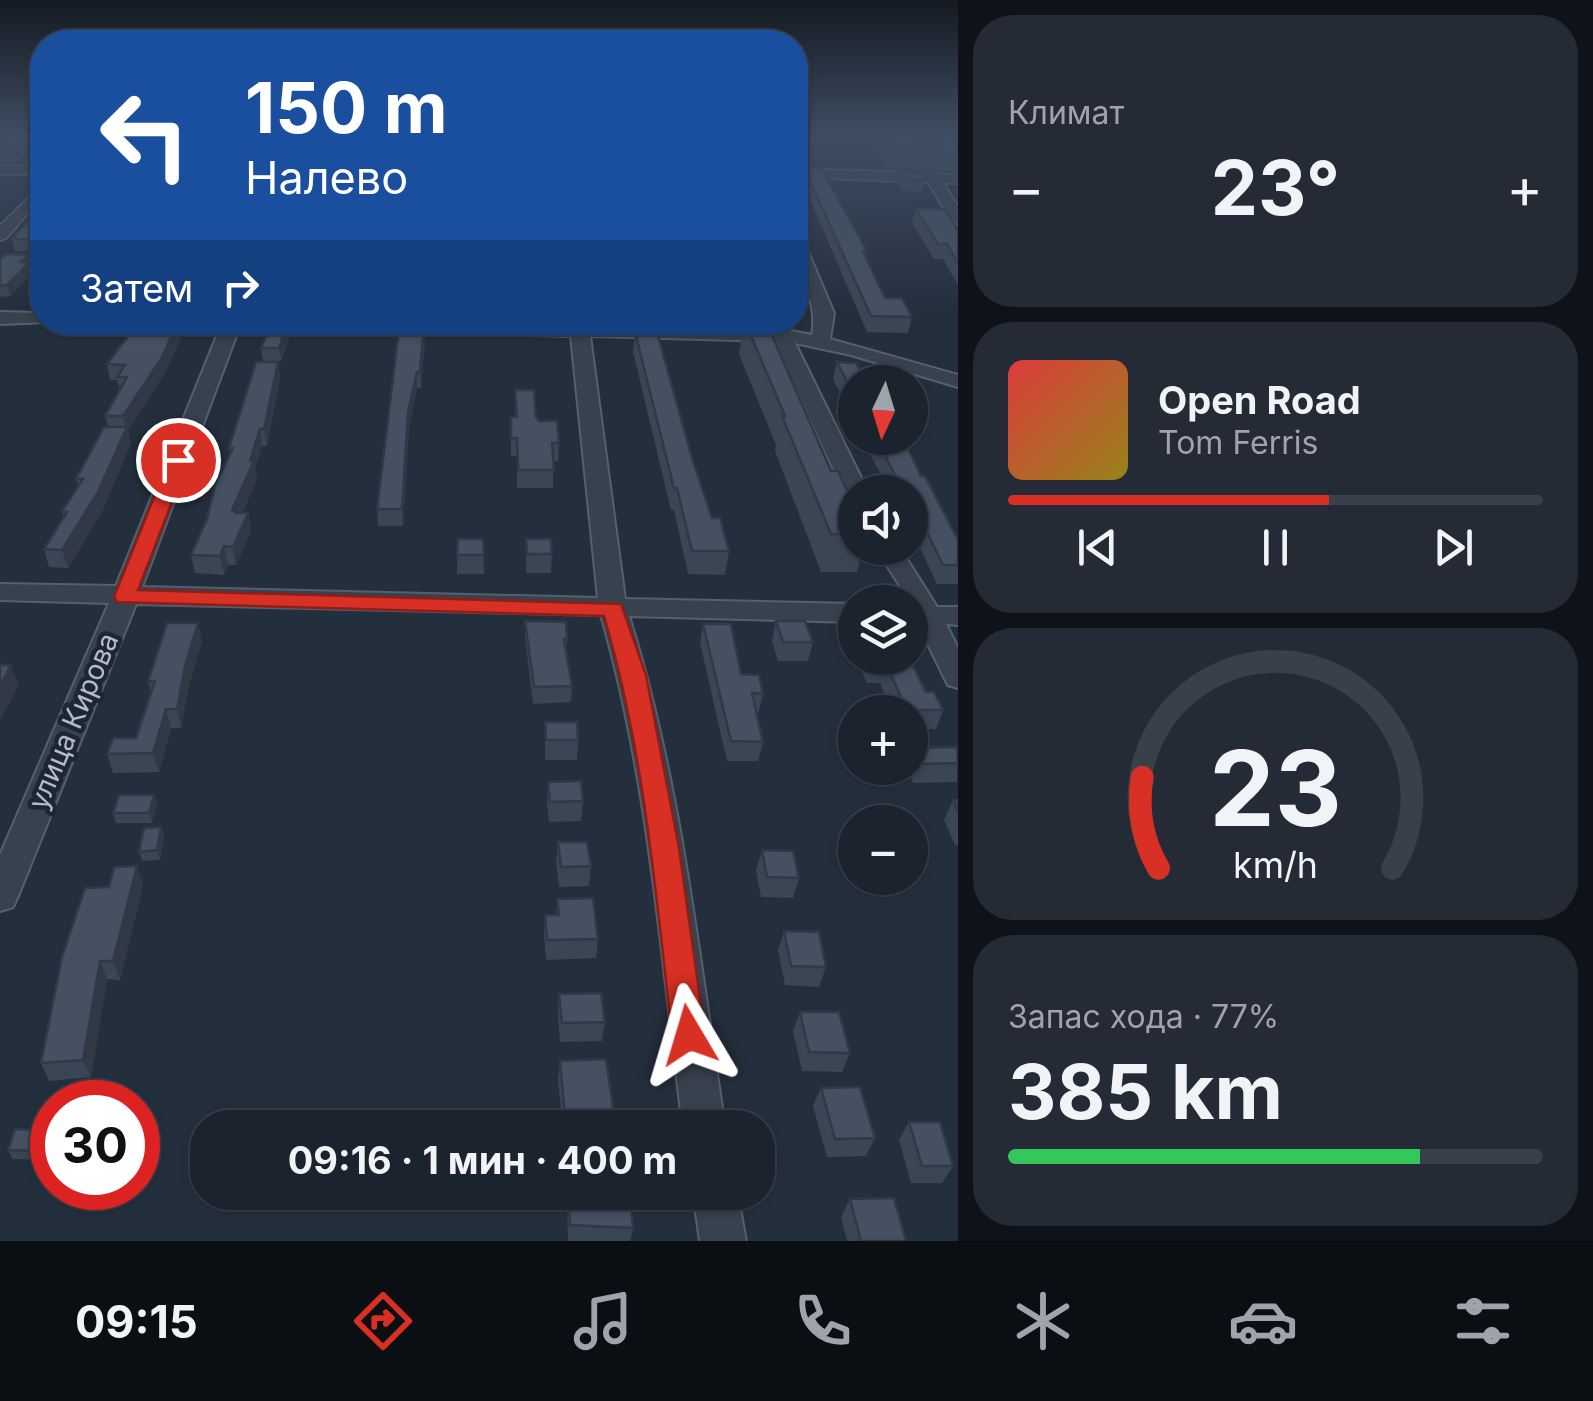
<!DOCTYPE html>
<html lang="ru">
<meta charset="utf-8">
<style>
body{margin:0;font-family:Inter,sans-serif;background:#242b36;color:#f1f3f6;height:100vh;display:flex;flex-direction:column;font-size:38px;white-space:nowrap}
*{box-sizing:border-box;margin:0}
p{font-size:32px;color:#a0a4aa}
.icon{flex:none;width:55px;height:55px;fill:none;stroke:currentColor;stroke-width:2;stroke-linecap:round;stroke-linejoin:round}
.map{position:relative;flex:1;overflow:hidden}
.side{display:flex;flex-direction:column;gap:15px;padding:15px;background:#0f1319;width:635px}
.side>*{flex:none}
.banner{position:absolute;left:30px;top:30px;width:778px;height:305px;border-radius:40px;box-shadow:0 2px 8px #0004,0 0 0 2px #39404a;background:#1a4fa0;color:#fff;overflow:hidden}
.needle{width:65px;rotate:184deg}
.fabs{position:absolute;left:838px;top:365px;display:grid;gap:20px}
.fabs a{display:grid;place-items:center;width:90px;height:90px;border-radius:50%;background:#1b232e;box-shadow:0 2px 8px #0004,0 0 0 2px #39404a;font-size:50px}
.speed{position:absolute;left:30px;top:1080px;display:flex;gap:20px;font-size:50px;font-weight:700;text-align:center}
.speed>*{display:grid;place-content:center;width:130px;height:130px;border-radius:50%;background:#1b232e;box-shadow:0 2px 8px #0004,0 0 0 2px #39404a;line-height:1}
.speed .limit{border:15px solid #d22;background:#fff;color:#111}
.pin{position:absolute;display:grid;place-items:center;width:85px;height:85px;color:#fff;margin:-42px;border:5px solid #fff;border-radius:50%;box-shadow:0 2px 10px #0007}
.me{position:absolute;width:110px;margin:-55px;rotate:353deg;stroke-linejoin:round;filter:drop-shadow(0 0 8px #0008)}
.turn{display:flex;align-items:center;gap:35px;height:210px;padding:0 50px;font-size:45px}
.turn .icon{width:130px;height:130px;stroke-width:2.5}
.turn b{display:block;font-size:70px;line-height:85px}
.then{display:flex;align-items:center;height:95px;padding:0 50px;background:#0003;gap:20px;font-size:38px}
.big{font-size:75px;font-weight:700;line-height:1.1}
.side .widget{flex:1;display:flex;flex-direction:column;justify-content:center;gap:15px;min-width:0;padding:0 35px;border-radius:40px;background:#242b36}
.side .dial{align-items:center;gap:0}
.dial svg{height:260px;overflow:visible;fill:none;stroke:#39404a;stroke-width:7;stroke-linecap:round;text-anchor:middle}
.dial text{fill:#f1f3f6;stroke:none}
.song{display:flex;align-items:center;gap:30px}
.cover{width:120px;height:120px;border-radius:15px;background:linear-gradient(135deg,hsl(0 70% 55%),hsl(50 70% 35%))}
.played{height:10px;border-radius:5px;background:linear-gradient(90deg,#d93025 60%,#39404a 60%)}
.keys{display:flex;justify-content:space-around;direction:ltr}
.heat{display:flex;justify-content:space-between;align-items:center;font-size:55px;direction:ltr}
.charge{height:15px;border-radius:8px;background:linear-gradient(90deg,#34c759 77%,#39404a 0)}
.trip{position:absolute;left:190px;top:1110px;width:585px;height:100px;border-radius:40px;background:#1b232e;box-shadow:0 2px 8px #0004,0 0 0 2px #39404a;font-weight:700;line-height:100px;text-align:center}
.menu{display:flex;height:160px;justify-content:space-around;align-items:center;background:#0b0e12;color:#a0a4aa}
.menu .icon{width:70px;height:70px}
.menu .current{color:#d93025}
.menu b{font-size:45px;color:#f1f3f6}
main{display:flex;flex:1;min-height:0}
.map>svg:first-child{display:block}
</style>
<main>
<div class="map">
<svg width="958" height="1241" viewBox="0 0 958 1241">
<rect width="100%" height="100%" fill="#242f3e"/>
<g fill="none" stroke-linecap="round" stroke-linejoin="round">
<defs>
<path id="minor" d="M900 135H913L937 174 958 175V183H943L958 207V224L953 222 928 182 795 177V169L923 173Z
M0 166H42V174H0Z
M42 185V197L6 238 0 240V226Z
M795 235 803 240 834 313 830 339 958 375V387L851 355 795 343 868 492H855V499L844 492 774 341 590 336 625 599 855 604V622L629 616C681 781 699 957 725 1128H683C661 957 649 781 601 615L136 604 18 896 13 907 0 911V855L109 603 0 600V584L116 586 220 328 198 322H588L781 329 812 335C819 298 795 275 795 235ZM239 328 571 336 598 598 142 587Z
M0 312 42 313V322H49L0 324Z
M876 548H900L937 607H958V625L946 624 958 648V688L948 685 918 624 910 623V602Z
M693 1192H737L746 1241H700Z"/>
</defs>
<use href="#minor" stroke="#565f6c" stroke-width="4"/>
<use href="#minor" fill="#38414e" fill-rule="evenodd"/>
</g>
<path fill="#3b4654" d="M42 135V138L16 162 0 163V139Z
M795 135 813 153 811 166 795 165Z
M868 135H912L921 150 916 169 887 168Z
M916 135H958V172L939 170Z
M804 168 867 251 866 256 885 298 912 317 908 333 867 332 802 181Z
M902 172 925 173 924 177 926 179 922 192 903 191 899 185Z
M42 205 37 252 15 251 12 239Z
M916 209 958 231V285L943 259H934L912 223Z
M30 255 32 266 30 268 32 273 10 296 0 297V259Z
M139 322H180L182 336 164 375 128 431 131 443 103 510 68 568 49 567 44 549 64 517 62 511 78 487 76 479 108 427 105 416 120 390 117 380H110L107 364Z
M744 322 831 471 855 508V548H863L857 572H821L775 451 776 445 739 354Z
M421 325H424L425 340 421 388H417L409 428 403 526H378L377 509Z
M635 332 692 458 712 518 729 551 725 575 688 574 674 510H671L633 352Z
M291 333 281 361H263L261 348Z
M278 362 280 378 267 446H262L255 469 257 479 242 513H248L251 531 236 565H228L224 575 195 573 191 555 207 519 230 454 229 448Z
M837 362 855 382V423L833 379Z
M515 390 559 443 558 461H553V488H517V456H511V417H515Z
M862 438H903L921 476 958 540V584H937L910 527V492H890Z
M458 539H483L484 574H457Z
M526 539 552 554 551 573H526Z
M525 621 567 639 566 652 572 686 571 702 533 704 525 637Z
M776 621 813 642 808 661H778L772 641Z
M198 623 202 641 189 685 181 728H171L159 772 113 773 107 754 136 738 151 693 148 681Z
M703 624 741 674 763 694 758 714 756 713 763 742 758 761H727L700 643Z
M862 658H909L926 692 943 710 936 729 910 730V712H892L880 683H867L859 665Z
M545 722 578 740 577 760H545Z
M914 748H958L957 782 913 783 906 768H910V758Z
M548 782 583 801 581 821 549 822 547 802Z
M953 800H958V845H955L944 820Z
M157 804 152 823H116L113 813Z
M161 827 164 837 160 860 142 861 139 852Z
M558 842 591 866 589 886 559 887 556 862Z
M762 850 799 878 793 898 761 897 756 870Z
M137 866 143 885 120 980 107 979 91 1077 49 1081 41 1063 109 887Z
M557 899 598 939 596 958 546 960 544 935 545 915H556Z
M784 931 826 967 819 987 785 985 778 950Z
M559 994 605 1022 602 1041 560 1042 558 1014Z
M800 1012 850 1053 842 1072 802 1071 793 1031Z
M560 1061 614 1114 612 1128H563L558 1080Z
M821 1088 875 1138 866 1156 827 1157 813 1106Z
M909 1122 953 1166 942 1183H911L899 1140Z
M52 1130V1160L13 1159 8 1150Z
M567 1192H630L633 1228 630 1241H568Z
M850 1199 906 1241H847L841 1217Z"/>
<path fill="#303945" d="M31 135H42V138L16 162 13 151Z
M42 232V247L37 252 34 240Z
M30 255 32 266 30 268 32 273 10 296 7 285 21 262Z
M178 322H180L182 336 164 375 128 431 131 443 103 510 68 568 62 550 126 428 123 416Z
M288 322 291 333 281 361 279 348Z
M424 325 425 340 421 388 420 372Z
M278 362 280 378 267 446 264 429Z
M417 372V388L409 428 403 526 402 509 408 412Z
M260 429 262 446 255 469 257 479 236 528 232 510Z
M248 513 251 531 236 565 233 547Z
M224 546 228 565 224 575 220 556Z
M198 623 202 641 189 685 181 728 177 709 185 666Z
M11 665 19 685 0 721V686Z
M166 709 171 728 159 772 153 753Z
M154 795 157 804 152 823 149 813Z
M161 827 164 837 160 860 157 850Z
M137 866 143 885 120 980 113 961Z
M100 961 107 979 91 1077 83 1060Z
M52 1134V1160L47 1151Z"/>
<path fill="#455162" stroke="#303945" stroke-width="2.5" d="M4 135H31L13 151 0 152V139Z
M795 135H806L813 153 798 152 800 147H795Z
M883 135H912L921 150H892Z
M932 135H958V153L944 152Z
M804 168H821L867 251H863L885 298H902L912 317 871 316Z
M902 172 925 173H921L926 179H906Z
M42 205V232L34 240 12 239Z
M916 209H944L958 231V263L947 244H938Z
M6 254 30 255 21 262 29 263 7 285 0 286V259Z
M139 322H178L161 359 123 416H105L127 377H117L125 365 107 364Z
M272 322H288L279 348H261Z
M402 322H420V325H424L420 372H417L408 412 402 509H377L399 329Z
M745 322H766L831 471H838L855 508V534H831L782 416H785Z
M635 332H657L692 458 712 518H720L729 551H692L677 488H674Z
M256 362H278L264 429H260L250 461H254L232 510 236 513H248L233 547 224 546 220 556 191 555 207 519 215 485 233 448H229Z
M837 362 856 363 867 382H855V397Z
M515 390H534L536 417 539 421H557L559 443H552L554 470H518L517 438H511V417H517Z
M104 427H127L98 492 62 550 44 549 67 512 62 511 83 479H76Z
M876 438H903L921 476H925L958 540V565H943L910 497V492H908L905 487H901Z
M458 539H483L484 555H457Z
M526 539H551L552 554H527Z
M525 621 566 622 567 639H564L572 686 534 687Z
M776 621H805L813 642H783Z
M167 623H198L185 666 177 709H166L153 753 107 754 113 738H136L155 681H148Z
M703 624H731L741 674 759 675 763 694 752 693 763 742 731 741Z
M871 658H909L926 692H934L943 710H907L886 664H874Z
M0 665H11L0 686Z
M545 722H577L578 740H546Z
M957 747 958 763 921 764 914 748Z
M581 781 583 801 550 802 548 782Z
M119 795H154L149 813H113Z
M953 800H958V812Z
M161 827 157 850 139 852 144 828Z
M558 842H587L591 866 561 867Z
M762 850 793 851 799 878 767 877Z
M137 866 113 961H100L83 1060 41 1063 62 957 85 888 109 887 114 867Z
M593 898 598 939 547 940 545 915H559L557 899Z
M784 931 819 932 826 967 791 966Z
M601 993 605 1022 562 1023 559 994Z
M800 1012H839L850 1053 809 1052Z
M606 1059 614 1114 565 1116 560 1061Z
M860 1087 875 1138 835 1139 821 1088Z
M909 1122H940L953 1166H922Z
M15 1129 52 1130 47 1151 8 1150Z
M569 1192H630L633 1228 570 1225Z
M894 1198 906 1241H861L850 1199Z"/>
<linearGradient id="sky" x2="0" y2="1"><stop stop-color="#141a22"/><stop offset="0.44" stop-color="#3f4d63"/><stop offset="1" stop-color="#3f4d63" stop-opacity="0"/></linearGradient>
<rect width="958" height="309" fill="url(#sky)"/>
<path fill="#d93025" stroke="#8d1f18" stroke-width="2.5" d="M178 454 188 460 138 590 621 604 646 675 679 848 705 1035 700 1046 689 1050 677 1046 672 1035C656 894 644 751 604 616L117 602 114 597 169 460Z"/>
<g text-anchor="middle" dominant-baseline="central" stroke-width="9" stroke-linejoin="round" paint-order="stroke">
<g font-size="28" fill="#b4bcc9" stroke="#1d2633">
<text transform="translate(73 721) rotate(-67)">улица Кирова</text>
</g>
</g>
</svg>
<div class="fabs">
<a><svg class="needle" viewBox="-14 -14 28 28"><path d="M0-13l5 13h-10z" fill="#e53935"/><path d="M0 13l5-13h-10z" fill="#a0a4aa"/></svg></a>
<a><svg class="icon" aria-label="sound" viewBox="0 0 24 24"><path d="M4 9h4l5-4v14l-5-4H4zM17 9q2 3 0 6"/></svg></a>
<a><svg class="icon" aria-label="layers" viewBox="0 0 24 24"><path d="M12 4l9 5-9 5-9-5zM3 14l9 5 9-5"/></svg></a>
<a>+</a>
<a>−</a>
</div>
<div class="speed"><div class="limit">30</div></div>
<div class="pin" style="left:178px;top:460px;background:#d93025"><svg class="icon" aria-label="arrive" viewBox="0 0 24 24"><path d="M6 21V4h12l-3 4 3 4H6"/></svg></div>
<svg class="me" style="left:689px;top:1035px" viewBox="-20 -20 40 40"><path d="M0-17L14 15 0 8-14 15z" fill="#d93025" stroke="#fff" stroke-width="4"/></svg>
<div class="trip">09:16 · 1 мин · 400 m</div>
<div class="banner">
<div class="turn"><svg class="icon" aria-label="left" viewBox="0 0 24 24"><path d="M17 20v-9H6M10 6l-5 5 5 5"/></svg><div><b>150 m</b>Налево</div></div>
<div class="then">Затем<svg class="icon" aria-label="right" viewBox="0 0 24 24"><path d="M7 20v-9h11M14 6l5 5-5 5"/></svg></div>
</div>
</div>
<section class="side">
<div class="widget"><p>Климат</p>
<div class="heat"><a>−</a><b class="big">23°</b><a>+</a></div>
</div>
<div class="widget">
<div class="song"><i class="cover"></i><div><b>Open Road</b><p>Tom Ferris</p></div></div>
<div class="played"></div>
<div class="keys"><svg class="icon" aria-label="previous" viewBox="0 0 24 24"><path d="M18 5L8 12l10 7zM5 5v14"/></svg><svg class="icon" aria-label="pause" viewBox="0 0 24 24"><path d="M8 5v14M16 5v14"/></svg><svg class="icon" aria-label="next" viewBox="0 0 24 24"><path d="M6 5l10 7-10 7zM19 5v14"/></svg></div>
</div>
<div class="widget dial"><svg viewBox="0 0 100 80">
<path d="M14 69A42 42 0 1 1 86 69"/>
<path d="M14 69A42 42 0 0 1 9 41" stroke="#d93025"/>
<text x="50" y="56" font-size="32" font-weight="700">23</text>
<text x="50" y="72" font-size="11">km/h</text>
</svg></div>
<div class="widget"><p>Запас хода · 77%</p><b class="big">385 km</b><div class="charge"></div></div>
</section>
</main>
<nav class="menu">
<b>09:15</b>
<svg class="icon current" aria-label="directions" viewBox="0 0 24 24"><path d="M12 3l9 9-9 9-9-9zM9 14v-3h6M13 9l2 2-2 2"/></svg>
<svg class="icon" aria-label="music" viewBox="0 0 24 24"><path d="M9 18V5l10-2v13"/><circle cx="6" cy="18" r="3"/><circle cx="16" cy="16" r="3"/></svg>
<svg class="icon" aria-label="phone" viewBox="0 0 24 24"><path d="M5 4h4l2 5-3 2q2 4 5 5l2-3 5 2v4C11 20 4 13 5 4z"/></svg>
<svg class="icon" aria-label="climate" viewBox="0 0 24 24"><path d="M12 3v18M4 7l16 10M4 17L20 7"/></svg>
<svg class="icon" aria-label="car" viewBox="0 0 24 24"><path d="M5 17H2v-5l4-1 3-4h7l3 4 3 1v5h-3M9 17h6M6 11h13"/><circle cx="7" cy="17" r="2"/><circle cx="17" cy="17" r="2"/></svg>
<svg class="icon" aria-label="filters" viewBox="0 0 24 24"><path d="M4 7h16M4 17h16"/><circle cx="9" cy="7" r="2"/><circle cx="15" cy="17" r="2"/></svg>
</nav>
